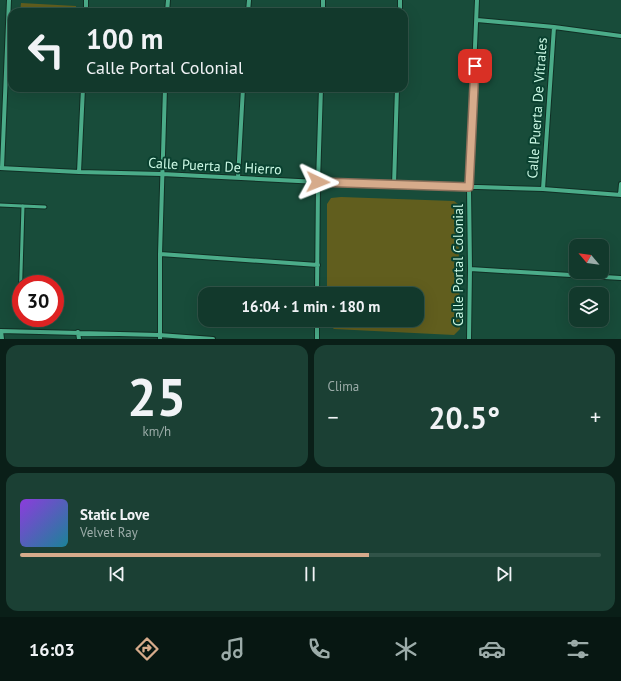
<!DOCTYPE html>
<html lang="es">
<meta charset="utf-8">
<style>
body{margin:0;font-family:"PT Sans",sans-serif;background:#1b4034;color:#f1f3f6;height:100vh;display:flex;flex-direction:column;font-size:15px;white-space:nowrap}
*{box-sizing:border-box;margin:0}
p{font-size:13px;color:#9caca9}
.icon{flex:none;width:22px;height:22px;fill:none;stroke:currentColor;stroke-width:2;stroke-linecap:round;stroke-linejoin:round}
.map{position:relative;height:339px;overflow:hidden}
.drawer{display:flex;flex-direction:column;gap:6px;padding:6px;background:#0a1f18;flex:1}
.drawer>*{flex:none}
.guide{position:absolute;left:8px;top:8px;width:400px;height:84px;border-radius:12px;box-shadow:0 4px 16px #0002,0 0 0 1px #315348;background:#12392c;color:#f1f3f6;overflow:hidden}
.needle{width:26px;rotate:299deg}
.fabs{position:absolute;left:569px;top:239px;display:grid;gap:8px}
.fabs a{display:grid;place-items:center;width:40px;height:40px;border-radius:8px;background:#12392c;box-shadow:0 4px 16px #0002,0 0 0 1px #315348;font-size:20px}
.speed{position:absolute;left:12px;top:275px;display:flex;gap:8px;font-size:20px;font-weight:700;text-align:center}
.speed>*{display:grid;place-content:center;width:52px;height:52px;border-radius:50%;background:#12392c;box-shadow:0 4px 16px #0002,0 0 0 1px #315348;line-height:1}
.speed .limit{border:6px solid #d22;background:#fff;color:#111}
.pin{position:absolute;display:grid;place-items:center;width:34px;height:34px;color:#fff;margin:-17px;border-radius:8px;box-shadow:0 2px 6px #0006}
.me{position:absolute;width:44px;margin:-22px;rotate:92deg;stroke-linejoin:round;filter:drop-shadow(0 0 3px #0008)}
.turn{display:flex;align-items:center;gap:14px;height:84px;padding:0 12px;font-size:18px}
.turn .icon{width:52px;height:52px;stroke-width:2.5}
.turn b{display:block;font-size:28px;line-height:34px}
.big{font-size:30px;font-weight:800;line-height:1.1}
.drawer .tile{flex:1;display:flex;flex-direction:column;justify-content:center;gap:6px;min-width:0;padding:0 14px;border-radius:12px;background:#1b4034}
.drawer .dial{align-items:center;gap:0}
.dial b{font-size:52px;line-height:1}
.song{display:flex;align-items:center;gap:12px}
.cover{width:48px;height:48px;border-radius:6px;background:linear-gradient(135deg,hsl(270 70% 55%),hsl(190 70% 35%))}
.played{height:4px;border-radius:2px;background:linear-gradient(90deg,#d6ab8b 60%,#315348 60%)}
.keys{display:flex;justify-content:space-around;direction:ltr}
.heat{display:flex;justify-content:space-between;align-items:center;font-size:22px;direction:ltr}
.drawer .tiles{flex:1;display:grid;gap:6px;grid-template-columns:1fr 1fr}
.tile:last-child{grid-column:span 2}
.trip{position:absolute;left:198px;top:287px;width:226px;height:40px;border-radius:12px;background:#12392c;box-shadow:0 4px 16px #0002,0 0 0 1px #315348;font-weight:800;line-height:40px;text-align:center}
.tab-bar{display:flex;height:64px;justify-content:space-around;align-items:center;background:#071712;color:#9caca9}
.tab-bar .icon{width:28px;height:28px}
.tab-bar .on{color:#d6ab8b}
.tab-bar b{font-size:18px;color:#f1f3f6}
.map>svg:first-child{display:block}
</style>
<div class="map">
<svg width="621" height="339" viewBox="0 0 621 339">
<rect width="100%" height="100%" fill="#184c3a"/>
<path fill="#615e1e" d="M21 3 76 6V12H20Z
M341 197 454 201 458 204 460 329 454 335 334 329 327 323V320H417V294H327V204L331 198Z"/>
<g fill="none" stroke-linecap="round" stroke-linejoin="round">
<defs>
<path id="service" d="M0 205 45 207
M20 305 23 206"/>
<path id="minor" d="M86 12V0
M167 12 168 0
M248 12 249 0
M323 12V0
M400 12V0
M477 20 554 27 621 36
M0 168 79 172 162 174 318 182 543 189 621 195
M2 168 9 0
M79 172 83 88
M238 178 243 88
M394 185 397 88
M543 189 554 27
M620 195 621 184
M160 254 318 265
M470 269 621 278
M317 294 318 182 321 88
M0 331 159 335 213 339
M1 331 2 339
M78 332 79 339
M160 339V254L165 88
M317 339V320
M469 339 470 269 469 187 477 0"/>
</defs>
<use href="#service" stroke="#102f24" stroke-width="5"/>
<use href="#minor" stroke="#102f24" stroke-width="6"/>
<use href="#service" stroke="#4bac89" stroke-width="3"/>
<use href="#minor" stroke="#4bac89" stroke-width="4"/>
</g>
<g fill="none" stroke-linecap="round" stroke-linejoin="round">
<defs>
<path id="route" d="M318 182 469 187 475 66"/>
</defs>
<use href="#route" stroke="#8b6f5a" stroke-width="10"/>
<use href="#route" stroke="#d6ab8b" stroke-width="7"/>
</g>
<g text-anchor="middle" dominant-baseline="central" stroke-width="4" stroke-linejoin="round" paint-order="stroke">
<g font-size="14" fill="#ccf9e5" stroke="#0a4130">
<text transform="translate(537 108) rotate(-86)">Calle Puerta De Vitrales</text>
<text transform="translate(215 166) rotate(3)">Calle Puerta De Hierro</text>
<text transform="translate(458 265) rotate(-90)">Calle Portal Colonial</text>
</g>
</g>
</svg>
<div class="fabs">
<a><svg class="needle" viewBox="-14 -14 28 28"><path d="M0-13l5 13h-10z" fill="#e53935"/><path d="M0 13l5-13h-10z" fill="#9caca9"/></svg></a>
<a><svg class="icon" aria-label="layers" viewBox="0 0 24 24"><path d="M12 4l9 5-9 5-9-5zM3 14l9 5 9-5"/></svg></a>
</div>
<div class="speed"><div class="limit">30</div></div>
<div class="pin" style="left:475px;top:66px;background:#d93025"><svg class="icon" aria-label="arrive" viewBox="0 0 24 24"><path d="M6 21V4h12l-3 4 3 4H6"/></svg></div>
<svg class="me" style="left:318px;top:182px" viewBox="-20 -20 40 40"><path d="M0-17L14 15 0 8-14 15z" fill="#d6ab8b" stroke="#fff" stroke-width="4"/></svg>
<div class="trip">16:04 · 1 min · 180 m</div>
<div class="guide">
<div class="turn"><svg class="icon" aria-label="left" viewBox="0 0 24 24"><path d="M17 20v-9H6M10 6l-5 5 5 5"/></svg><div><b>100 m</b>Calle Portal Colonial</div></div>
</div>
</div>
<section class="drawer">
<div class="tiles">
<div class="tile dial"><b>25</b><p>km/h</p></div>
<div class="tile"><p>Clima</p>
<div class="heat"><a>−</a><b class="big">20.5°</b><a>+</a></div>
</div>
<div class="tile">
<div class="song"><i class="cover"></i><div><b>Static Love</b><p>Velvet Ray</p></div></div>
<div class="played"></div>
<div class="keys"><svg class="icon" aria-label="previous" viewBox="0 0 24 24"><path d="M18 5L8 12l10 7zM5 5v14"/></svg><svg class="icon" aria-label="pause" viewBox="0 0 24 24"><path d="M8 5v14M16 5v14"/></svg><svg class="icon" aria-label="next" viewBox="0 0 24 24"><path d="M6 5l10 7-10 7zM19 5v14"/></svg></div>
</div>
</div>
</section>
<nav class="tab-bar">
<b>16:03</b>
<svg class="icon on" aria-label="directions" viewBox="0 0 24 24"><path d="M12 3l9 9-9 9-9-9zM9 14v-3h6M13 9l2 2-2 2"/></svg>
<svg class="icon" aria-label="music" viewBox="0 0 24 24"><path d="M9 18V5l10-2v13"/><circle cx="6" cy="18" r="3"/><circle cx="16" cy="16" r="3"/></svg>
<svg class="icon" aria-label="phone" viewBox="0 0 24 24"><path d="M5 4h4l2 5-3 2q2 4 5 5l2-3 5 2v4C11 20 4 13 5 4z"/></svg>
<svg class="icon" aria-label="climate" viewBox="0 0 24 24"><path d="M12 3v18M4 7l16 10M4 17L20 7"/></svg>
<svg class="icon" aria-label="car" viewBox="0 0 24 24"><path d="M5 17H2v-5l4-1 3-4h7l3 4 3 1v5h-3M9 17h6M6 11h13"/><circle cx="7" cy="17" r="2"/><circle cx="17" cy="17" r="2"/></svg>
<svg class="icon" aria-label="filters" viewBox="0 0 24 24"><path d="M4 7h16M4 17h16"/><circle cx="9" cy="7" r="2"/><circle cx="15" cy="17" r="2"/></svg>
</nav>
